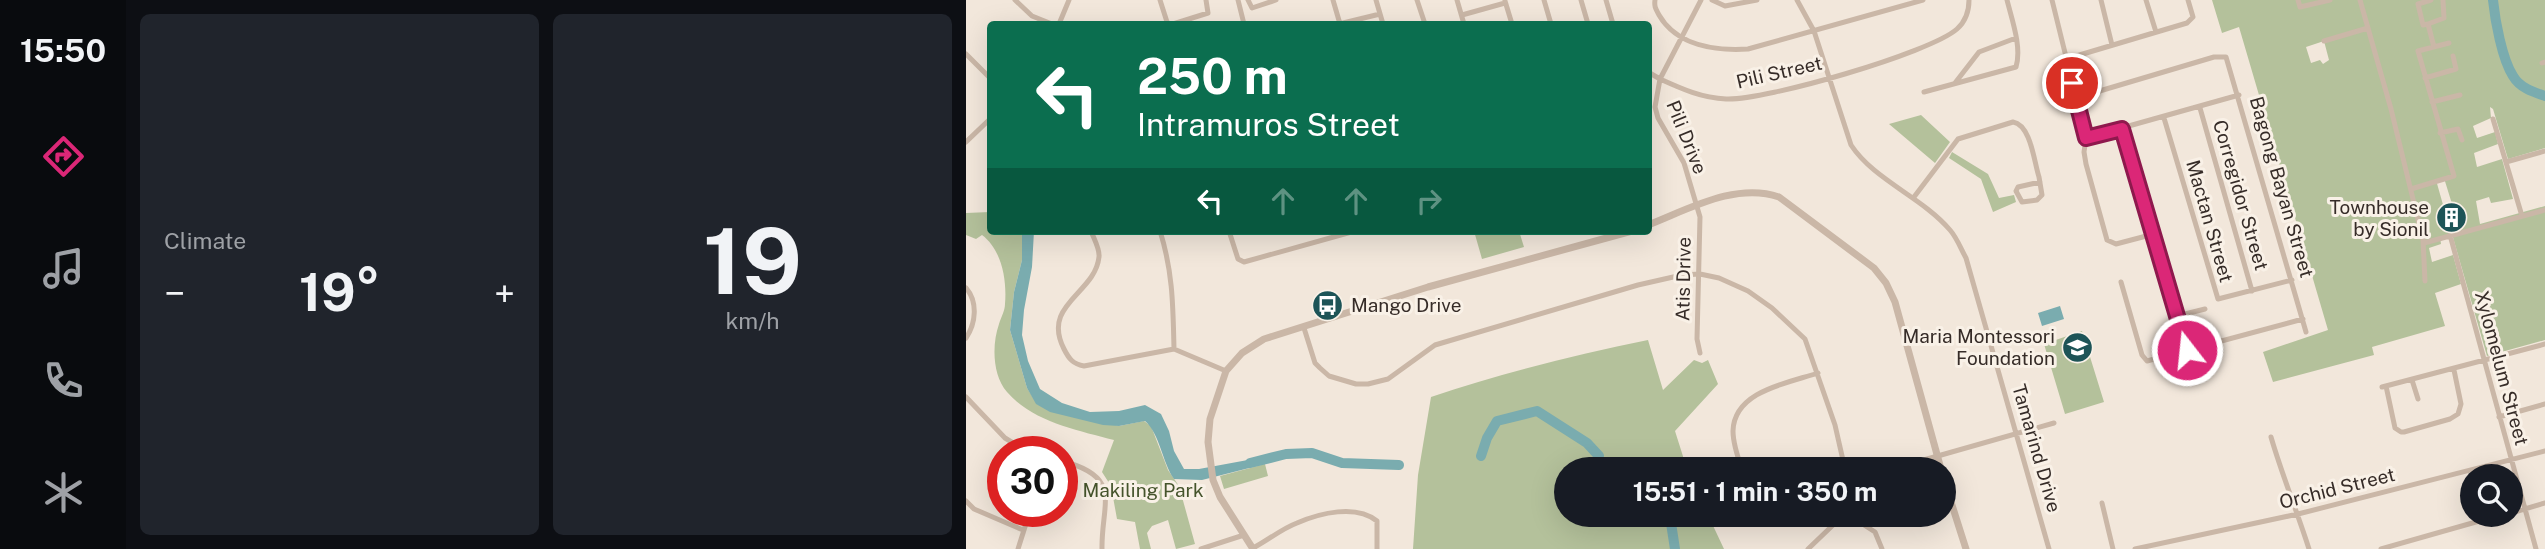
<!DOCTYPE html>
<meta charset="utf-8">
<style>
body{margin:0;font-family:"Public Sans",sans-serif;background:#20242c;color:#f1f3f6;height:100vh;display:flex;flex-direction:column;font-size:26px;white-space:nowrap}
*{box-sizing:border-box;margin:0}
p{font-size:23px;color:#9ea1a6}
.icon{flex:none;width:38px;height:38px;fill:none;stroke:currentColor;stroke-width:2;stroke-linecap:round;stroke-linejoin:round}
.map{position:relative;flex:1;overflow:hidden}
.side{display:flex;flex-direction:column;gap:14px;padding:14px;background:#0d0f14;width:840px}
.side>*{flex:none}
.top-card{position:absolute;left:21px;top:21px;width:665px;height:214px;border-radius:7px;box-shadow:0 7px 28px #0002;background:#0b6e4f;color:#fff;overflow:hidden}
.tools{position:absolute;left:1494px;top:464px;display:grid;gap:14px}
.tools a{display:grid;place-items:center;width:63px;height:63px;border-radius:50%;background:#171b24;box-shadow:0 7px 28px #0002;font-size:35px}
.speed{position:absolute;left:21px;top:436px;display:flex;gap:14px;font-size:35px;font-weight:700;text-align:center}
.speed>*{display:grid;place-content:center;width:91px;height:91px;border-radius:50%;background:#171b24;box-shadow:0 7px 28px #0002;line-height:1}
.speed .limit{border:10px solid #d22;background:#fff;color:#111}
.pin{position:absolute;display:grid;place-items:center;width:60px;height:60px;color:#fff;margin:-30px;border:4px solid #fff;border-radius:50%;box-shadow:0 2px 7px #0007}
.me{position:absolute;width:77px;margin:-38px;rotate:344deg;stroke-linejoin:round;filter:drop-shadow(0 0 5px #0008)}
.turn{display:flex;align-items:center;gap:24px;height:147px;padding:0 35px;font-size:32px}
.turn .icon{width:91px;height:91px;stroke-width:2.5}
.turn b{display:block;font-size:49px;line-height:60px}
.lanes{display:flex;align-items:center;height:66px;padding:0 35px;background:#0003;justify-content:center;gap:35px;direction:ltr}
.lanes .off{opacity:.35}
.big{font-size:52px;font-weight:700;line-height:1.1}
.side .tile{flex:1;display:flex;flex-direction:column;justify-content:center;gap:10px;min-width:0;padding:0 24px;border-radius:10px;background:#20242c}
.side .dial{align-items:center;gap:0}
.dial b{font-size:91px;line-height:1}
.heat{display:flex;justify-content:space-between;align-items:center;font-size:38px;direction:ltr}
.side .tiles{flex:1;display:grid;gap:14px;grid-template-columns:repeat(2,1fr)}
.trip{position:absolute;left:588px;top:457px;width:402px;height:70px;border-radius:35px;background:#171b24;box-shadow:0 7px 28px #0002;font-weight:700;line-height:70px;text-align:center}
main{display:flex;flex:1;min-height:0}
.dock{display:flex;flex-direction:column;width:126px;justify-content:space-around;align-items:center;background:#090b0e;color:#9ea1a6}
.dock .icon{width:49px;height:49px}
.dock .active{color:#db2777}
.dock b{font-size:32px;color:#f1f3f6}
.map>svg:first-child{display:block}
</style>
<main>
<nav class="dock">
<b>15:50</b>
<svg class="icon active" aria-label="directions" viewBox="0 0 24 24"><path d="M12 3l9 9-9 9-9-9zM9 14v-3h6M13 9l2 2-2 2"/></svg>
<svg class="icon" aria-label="music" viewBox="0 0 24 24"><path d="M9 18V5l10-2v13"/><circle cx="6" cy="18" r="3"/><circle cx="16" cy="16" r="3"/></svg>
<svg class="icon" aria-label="phone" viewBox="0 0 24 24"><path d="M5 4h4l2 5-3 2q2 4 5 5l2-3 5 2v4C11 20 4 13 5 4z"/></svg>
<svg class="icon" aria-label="climate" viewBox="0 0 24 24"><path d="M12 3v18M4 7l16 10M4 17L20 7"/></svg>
</nav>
<section class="side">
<div class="tiles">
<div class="tile"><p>Climate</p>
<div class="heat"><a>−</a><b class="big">19°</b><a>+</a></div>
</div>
<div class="tile dial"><b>19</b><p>km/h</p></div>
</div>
</section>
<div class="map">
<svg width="1579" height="549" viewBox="0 0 1579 549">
<rect width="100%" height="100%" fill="#f2e7db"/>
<path fill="#b4c19b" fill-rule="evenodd" d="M1246 0H1579V148L1542 159 1527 109 1524 107 1525 118 1507 126 1511 138 1529 132 1532 144 1508 153 1511 167 1536 159 1547 199 1525 203 1523 197 1510 201 1514 224 1579 206V340L1521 356 1486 234 1474 237 1475 244 1463 248 1466 262 1487 255 1495 284 1469 293 1479 326 1406 347 1408 355 1307 382 1297 352 1362 330 1273 27 1256 33ZM1358 41 1363 60 1357 64 1354 60 1345 63 1340 47ZM1478 178 1494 230 1485 233 1470 180Z
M955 115 984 142 969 163 923 124Z
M986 152 1022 174 1033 198 1048 195 1050 202 1027 212 1015 179 983 158Z
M24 212V231H56L57 233 56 260 48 292 44 330 61 388 71 404 153 426 178 421 185 426 202 470 213 486 229 544 210 549 202 520 186 526 181 533 185 549H174L169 522 151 519 145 486 136 472 148 440C111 430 67 422 41 392 26 375 26 344 33 324 35 317 39 311 39 304 41 280 36 250 16 235L10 239 0 235V213Z
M508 231H553L558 247 516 259Z
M1116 331 1138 402 1099 414 1078 344Z
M682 340 697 390 728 360 736 363 742 360 752 384 709 431 721 469H600V514L742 515 758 549H447L452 475 465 397C536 373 609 355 682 340Z
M299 464 302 476 258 489 254 476Z"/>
<path fill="#7aacaf" d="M56 231H68L66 267 58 310 56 335 62 361 74 389 96 403 124 412 153 411 179 405 195 414 203 431 208 451 218 469H233L298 457 299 464 236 480 208 479C196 462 194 434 179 421L153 426 137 425 84 412 70 404 61 388 44 330 48 292 56 260Z
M1094 306 1098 319 1076 326 1072 313Z"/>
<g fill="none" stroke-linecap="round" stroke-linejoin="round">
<path stroke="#7aacaf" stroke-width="10" d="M1527 0C1529 20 1536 59 1547 76 1554 88 1567 92 1579 96
M515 456 521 438 531 421 571 411 621 443 633 456
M284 463 320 454 346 453 376 463 433 465
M701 514 705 523 709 549"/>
<path stroke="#cab7a7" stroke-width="5" d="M49 0 66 16 86 24
M194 0 201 22 204 24
M272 0 278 24
M282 0 286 8 310 0
M367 0 374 24
M410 0 417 24
M451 0 459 24
M491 0 498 24
M578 0 585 24
M615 0 622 24
M640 0 647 24
M689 0C688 7 690 9 693 15 711 46 750 51 782 49L957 0
M735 0 694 79C716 89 736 98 760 99 798 101 964 53 991 29 1000 21 1003 12 1003 0
M746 0 759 6 791 0
M831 0 848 31 885 145C908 180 956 197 984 230 991 238 995 249 1000 258L1083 549
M1086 0 1120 138 1118 152 1120 164 1141 240 1150 244 1188 234
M1135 0 1146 45
M1180 0 1190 32
M1332 0 1334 7 1364 0
M1394 0 1425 109 1457 240 1459 281
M1465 0 1452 4 1457 25 1462 24 1468 47
M539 1 546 24
M496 15 539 3
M93 24 103 0
M207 24 242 13 240 0
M373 24 414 14
M1462 24 1478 18 1477 0
M1358 41 1402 28
M0 54 24 78
M1100 59 1221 23 1227 17 1222 0
M1576 63 1579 62
M682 72 694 79 689 107 692 118 718 163 734 217 731 339 734 353
M1459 78 1490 69 1487 56
M989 83 1013 52 1050 38
M958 92 1050 67C1056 47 1046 20 1041 0
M1110 98 1248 57H1260L1340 332
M1466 102 1494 95
M1234 108 1286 291
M1198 118 1252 299 1326 280
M1527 119 1556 216
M1156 129 1221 350
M1474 133 1492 129 1496 140
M1120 138 1273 95
M0 142 24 119
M1540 162 1579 151
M1445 189 1488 176 1452 51 1483 43
M948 197 992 139 1047 122C1065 125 1068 162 1073 177L1076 195 1071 200 1056 202 1050 191 1052 187 1074 182
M125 231C128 239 134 249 133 257 129 294 75 304 98 349 103 359 107 364 118 366L208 349 260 371
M194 231C207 272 207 307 208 349
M263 231 272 259 278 262 389 231
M1484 235 1570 549
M1458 243 1579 210
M1155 282 1176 355 1181 361 1337 319
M0 288C12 302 10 323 0 338
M1211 316 1239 309
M338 328 349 363 354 368 363 376 390 384H402L422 379 469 345 672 285 716 275 734 274 753 278 782 291 806 308 839 339 869 425 879 469
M1446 380 1452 399
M1420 386 1429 428 1435 432H1438L1484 419 1492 414 1495 404 1488 370
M1416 387 1579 344
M0 397 39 438 62 452
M1533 417 1579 404
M1305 437C1316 475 1331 511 1343 549
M96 461C158 477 135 504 136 549
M776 469C772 458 767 443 767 431 768 391 822 383 852 373
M801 469C845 458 889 471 933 467L1088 423
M0 501 8 509 57 530
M1136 503 1147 549
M1545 513 1579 503
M881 514 909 532 916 549
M287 548C301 541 315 529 331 523 354 513 390 504 411 521V549
M52 549 64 511
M235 549 278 535
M842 549 866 526 871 514
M1169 549 1332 514 1579 451
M1415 549 1538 514"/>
<path stroke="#cab7a7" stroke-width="7" d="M682 225C723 209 770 182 813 197L908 268 920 283 929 302 975 469
M978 480 1000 549
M287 549 254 497 247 480 242 442 244 419 260 371 276 353 298 339 462 287 666 231"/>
</g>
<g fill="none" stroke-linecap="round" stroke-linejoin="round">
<defs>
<path id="route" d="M1106 83 1120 138 1156 129 1221 350"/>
</defs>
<use href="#route" stroke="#8e194d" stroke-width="18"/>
<use href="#route" stroke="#db2777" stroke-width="12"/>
</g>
<defs>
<symbol id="building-disc" viewBox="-11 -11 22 22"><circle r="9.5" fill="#1d5457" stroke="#f9f1e7"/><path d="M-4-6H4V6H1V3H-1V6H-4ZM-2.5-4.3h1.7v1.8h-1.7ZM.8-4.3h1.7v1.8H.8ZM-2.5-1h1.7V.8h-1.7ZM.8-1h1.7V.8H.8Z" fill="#fff"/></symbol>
<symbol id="bus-disc" viewBox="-11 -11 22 22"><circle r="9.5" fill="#1d5457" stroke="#f9f1e7"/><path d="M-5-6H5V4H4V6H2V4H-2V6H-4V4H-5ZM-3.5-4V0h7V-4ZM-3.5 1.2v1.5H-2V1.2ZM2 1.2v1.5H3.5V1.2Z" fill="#fff"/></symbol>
<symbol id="school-disc" viewBox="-11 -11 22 22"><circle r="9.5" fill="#1d5457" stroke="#f9f1e7"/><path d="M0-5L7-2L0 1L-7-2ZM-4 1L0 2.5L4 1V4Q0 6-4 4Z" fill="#fff"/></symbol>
</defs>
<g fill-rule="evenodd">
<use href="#building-disc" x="1468" y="200" width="35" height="35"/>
<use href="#bus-disc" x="344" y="288" width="35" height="35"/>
<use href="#school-disc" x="1094" y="330" width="35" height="35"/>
</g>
<g text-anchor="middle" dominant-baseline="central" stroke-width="6" stroke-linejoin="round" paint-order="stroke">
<g font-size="19" fill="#362c28" stroke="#f9f1e7">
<text transform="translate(813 72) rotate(-13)">Pili Street</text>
<text transform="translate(721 137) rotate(68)">Pili Drive</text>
<text transform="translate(1316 187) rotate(74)">Bagong Bayan Street</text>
<text transform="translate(1275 195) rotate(74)">Corregidor Street</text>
<text transform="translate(1244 221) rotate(74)">Mactan Street</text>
<text transform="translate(717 279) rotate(-89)">Atis Drive</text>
<text transform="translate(1536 368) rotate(75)">Xylomelum Street</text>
<text transform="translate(1071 448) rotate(74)">Tamarind Drive</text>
<text transform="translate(1371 488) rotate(-14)">Orchid Street</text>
</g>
<g font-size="19" fill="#362c28" stroke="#f9f1e7" text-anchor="end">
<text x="1463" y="207">Townhouse<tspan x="1463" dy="22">by Sionil</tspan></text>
<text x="385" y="305" text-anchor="start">Mango Drive</text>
<text x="1089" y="336">Maria Montessori<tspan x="1089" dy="22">Foundation</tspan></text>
</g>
<g font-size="19" fill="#45542c" stroke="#f9f1e7">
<text x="177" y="490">Makiling Park</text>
</g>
</g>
</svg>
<div class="tools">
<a><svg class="icon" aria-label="search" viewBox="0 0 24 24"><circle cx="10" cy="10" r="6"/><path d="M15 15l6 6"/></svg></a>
</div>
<div class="speed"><div class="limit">30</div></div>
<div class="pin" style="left:1106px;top:83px;background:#d93025"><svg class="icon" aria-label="arrive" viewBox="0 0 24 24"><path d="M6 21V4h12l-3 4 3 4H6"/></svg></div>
<svg class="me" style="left:1221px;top:350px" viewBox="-20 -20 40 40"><circle r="17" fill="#db2777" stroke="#fff" stroke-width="3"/><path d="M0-11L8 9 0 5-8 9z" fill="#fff"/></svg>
<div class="trip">15:51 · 1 min · 350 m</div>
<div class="top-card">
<div class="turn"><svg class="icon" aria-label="left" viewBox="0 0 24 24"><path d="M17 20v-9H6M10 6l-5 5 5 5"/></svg><div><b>250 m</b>Intramuros Street</div></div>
<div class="lanes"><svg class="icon" aria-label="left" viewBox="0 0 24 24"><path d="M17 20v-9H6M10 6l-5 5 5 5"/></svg><svg class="icon off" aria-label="ahead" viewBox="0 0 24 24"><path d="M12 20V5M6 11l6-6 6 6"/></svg><svg class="icon off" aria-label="ahead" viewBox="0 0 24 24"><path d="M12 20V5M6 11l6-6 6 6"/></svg><svg class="icon off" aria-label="right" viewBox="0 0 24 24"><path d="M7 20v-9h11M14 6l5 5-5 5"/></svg></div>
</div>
</div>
</main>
